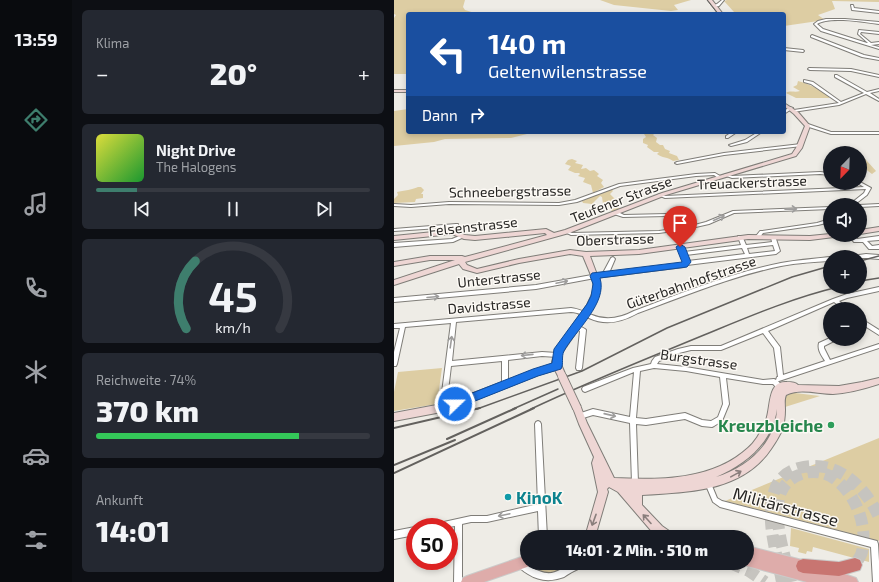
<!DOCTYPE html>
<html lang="de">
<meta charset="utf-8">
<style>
body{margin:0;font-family:"Exo 2",sans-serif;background:#242831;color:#f1f3f6;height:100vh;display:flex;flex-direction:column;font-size:15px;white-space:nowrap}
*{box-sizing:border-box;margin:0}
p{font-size:13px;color:#9ea1a6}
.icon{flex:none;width:22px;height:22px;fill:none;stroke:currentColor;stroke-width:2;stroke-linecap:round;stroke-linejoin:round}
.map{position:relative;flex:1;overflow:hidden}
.drawer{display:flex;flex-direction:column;gap:10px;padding:10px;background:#0d0f14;width:322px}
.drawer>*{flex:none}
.banner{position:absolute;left:12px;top:12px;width:380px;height:122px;border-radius:4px;box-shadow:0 2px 6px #0003;background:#1a4fa0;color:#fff;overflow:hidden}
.needle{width:26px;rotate:203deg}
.buttons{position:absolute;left:429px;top:146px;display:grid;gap:8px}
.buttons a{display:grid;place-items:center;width:44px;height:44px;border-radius:50%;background:#171b24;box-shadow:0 2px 6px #0003;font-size:20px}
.speed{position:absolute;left:12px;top:518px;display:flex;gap:8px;font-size:20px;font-weight:700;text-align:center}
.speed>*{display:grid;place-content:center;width:52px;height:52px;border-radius:50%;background:#171b24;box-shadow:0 2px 6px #0003;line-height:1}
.speed .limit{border:6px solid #d22;background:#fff;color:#111}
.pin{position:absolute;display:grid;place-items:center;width:34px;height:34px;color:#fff;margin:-41px -17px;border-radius:50% 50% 50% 0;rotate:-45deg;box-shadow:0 0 4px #0007}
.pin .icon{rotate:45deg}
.me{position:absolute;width:44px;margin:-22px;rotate:68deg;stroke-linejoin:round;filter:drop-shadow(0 0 3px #0008)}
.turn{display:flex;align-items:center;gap:14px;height:84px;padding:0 16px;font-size:18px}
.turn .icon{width:52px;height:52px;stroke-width:2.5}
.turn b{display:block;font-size:28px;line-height:34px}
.then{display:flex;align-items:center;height:38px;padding:0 16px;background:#0003;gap:8px;font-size:15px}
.big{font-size:30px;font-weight:800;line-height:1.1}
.drawer .widget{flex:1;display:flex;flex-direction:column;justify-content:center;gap:6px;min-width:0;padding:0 14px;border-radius:6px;background:#242831}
.drawer .dial{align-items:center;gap:0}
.dial svg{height:104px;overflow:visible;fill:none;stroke:#363941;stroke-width:7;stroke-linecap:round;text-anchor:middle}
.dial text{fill:#f1f3f6;stroke:none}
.song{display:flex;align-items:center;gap:12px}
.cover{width:48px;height:48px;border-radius:6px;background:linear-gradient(135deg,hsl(60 70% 55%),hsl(130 70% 35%))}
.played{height:4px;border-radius:2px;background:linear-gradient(90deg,#3e7e6d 15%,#363941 15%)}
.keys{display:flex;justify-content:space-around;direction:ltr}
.heat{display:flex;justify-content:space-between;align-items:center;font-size:22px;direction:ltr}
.charge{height:6px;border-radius:3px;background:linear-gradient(90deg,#34c759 74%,#363941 0)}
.trip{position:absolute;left:126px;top:530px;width:234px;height:40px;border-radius:20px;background:#171b24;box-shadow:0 2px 6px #0003;font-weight:800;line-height:40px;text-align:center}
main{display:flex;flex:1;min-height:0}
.tabs{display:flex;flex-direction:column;width:72px;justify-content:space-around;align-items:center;background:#090b0e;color:#9ea1a6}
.tabs .icon{width:28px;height:28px}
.tabs .on{color:#3e7e6d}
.tabs b{font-size:18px;color:#f1f3f6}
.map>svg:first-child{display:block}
</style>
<main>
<nav class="tabs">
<b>13:59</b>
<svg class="icon on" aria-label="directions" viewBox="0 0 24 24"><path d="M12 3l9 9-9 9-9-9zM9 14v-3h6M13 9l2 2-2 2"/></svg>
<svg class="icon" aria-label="music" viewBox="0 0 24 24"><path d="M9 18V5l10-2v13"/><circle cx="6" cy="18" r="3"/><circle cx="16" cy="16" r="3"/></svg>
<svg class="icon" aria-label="phone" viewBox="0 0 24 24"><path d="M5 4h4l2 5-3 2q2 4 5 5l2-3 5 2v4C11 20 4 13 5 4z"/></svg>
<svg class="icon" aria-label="climate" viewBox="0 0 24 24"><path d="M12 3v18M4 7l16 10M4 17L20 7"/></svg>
<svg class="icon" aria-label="car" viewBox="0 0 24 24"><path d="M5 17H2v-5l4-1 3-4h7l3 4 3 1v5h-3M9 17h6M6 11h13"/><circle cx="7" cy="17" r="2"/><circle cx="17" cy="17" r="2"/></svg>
<svg class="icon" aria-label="filters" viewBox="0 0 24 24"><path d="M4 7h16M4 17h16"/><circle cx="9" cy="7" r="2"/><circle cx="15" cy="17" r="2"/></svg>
</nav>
<section class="drawer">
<div class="widget"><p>Klima</p>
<div class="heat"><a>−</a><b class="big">20°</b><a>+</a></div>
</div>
<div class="widget">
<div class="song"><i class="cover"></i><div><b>Night Drive</b><p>The Halogens</p></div></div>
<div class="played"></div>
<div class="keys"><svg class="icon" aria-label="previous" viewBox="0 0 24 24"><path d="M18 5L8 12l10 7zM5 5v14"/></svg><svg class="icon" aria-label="pause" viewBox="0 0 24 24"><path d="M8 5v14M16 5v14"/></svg><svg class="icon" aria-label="next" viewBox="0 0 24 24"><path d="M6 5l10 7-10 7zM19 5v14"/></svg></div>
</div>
<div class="widget dial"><svg viewBox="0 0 100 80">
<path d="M14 69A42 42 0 1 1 86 69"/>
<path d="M14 69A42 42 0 0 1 21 17" stroke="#3e7e6d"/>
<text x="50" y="56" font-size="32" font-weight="700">45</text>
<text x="50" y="72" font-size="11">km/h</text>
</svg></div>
<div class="widget"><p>Reichweite · 74%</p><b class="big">370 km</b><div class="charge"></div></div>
<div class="widget"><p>Ankunft</p><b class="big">14:01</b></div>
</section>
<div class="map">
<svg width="485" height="582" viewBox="0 0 485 582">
<rect width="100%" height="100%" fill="#eeece6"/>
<path fill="#ddcda3" d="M0 0H71L69 7 71 10 84 14H14V74H0V18L2 15 0 14Z
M206 0H297L280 5 284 10 277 11 220 5Z
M333 0H485V2L438 1 441 9 424 15 431 20 390 26V14H340V12L330 1Z
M404 81C416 84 424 89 435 96V98H402L392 93C396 90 401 93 406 91L399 87 403 85Z
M14 109V132H141L117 138 51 139 40 142 0 146V111Z
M251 132H262L259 135 263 138 262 142 266 145H269L271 149 276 151 275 153 283 156 285 160 279 161C274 157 268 158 263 154L265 152H260L253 147 254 145 249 143V139L252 137 250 134Z
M450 147 464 151 482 171 478 174 466 165V153H451L448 151Z
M178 159 183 161 181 163 189 165 187 169 192 168 196 171 200 170 205 174 203 176 209 180 207 183 210 187 199 193 197 185 189 182 191 178 184 176 186 174 185 173H181L174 170 177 166 171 164 174 160Z
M24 187H27L30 190 27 194H29V198L22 199 21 202 0 203V199L4 195 3 192C9 191 20 189 24 187Z
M217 188 219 191 216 194 223 201 220 203 226 209 219 212 215 208 214 205 209 204 208 197 206 196 198 204 189 203 188 201Z
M48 368 43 404 0 411V392L4 372Z
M398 393H401L426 396 391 407 390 401 392 395Z
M485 438V541L331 501Z
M397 528 475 549V562L419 547 418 552 413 551 412 554 404 552 405 548 396 546Z
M164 563H183L155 576 144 572 153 565Z"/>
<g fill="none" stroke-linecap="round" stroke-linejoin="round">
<path stroke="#c6c4bf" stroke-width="12" stroke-dasharray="12 6" stroke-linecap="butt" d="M336 563 355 571 371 582
M388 582C383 554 371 520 380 492 384 479 392 472 405 468 442 458 471 486 485 517
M397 582C391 555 380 526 385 498 390 474 421 464 441 479 462 495 474 525 468 552 467 556 463 561 461 565"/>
<defs>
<path id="street" d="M328 0H330L325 6 320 7V5L323 4Z
M457 5H459L460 8 485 11V13L458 10Z
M432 19H451L485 22V24C470 22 435 16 423 24L429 29 473 43H474L464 34 465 30 485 32V34L467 32 466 34 477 43 485 42V44L477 45 485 47V49L427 31 420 24 424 21Z
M418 35 470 55 485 58V60L468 57 417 37V36Z
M390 48 409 50 410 51 409 52 390 50Z
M415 68 457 69 485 75V77L457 71 416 70 414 69Z
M441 75H443L473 92 485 89V91L476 93 485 99V101L472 94 445 105 399 112 398 111 400 110 445 103 417 84 410 82V80L419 82 447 102 470 93 441 77Z
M396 107 399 108 390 114V111Z
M412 124H414L437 132H485V134H437L412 126Z
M338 132H343L334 138H332V136Z
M364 132H368L353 142 337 146 335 145 351 140Z
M407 144H408V146L330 155 283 164 281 163 283 162 330 153Z
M426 172 436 173V175L426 174 338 178 330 175 332 174 338 176Z
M321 173 326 176V178H324L320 175 302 176 226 186 183 202 165 205 55 204 17 207 0 206V204L17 205 55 202 165 203 181 200 225 184 302 174Z
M466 182 477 188 473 195 460 205H455L470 193 472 189 271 198 264 195 266 194 271 196 470 187 465 184 464 183H466Z
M485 204V206L466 207V205H465Z
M436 207V209L340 213 315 224 293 229 265 233 177 235 171 232 173 231 178 233 265 231 293 227 312 222 339 211Z
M220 212H224L230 215 273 214 275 215 273 216 229 217 220 214Z
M436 219V222L424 225 369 233 366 237H364L362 236 366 231H368L423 223Z
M62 224H64V227L62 228H60V227L0 231V229Z
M68 235H70V237L59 242 0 247V243L58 239Z
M454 235H459L463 239 485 236V240L473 241 478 246 485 245V249H475L469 242H460Z
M344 236H348L352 245 378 242 377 237 379 236H381L386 251 382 254 293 265 292 266 290 267 201 278 142 289 0 302V298L142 285 209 273 217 258 219 257 221 259 215 273 289 264 290 262 284 247V246H288L290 252 347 245 344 237ZM379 245 381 251 355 254 353 248ZM348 248 351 254 294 261 292 255Z
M472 254 485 255V259L472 258H466V257H463L465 255Z
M436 257V261C420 262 403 263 387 266 338 276 291 296 244 313 228 322 212 326 195 318 189 316 184 312 177 312L62 322 58 361 148 352 163 353H165L166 355 165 357H163L148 356 114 360V384L113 386H109L108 384V361L57 366 52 408 51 410 49 411 47 410 46 408 57 323 11 327 3 364 2 366H0V352L6 328H0V324L177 308C185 309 191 312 198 315 212 321 227 318 240 311 288 293 337 273 387 263 403 260 420 259 436 257Z
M485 287V291L453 298 445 301 455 309H449L440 302 374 331 386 347 389 375 431 361C428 356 423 350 425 343L436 338V339H441L440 341 430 346V348L436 360 485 344V348L385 381H384L391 389 390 391C385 392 382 387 379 384H369L332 378 335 404 328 421 320 426 318 427 308 426 291 419 252 425 242 424 244 483 243 485 241 486 239 485 238 483 236 423 199 415 186 419 184 418 183 416 184 414 199 409 236 417 240 372 191 392 189 391 188 389 189 387 239 368 257 364 258 361 261 357 284 349 297 346H327L439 299 453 294ZM369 333 380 348 384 377H383L382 380 380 379 369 380 292 367 263 364 265 361 285 353 297 350H327ZM260 368 292 371 326 377 329 404 324 417 317 421 308 420 291 413 252 419 242 418 246 371Z
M466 318 485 330V335L466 323Z
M182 324 191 329 192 330 188 368 187 370H183L182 368 186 331 180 327 179 326 180 325Z
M144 421 146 422 147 424 153 537H145L144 511 93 522H77L68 524V582H60L61 526 55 527H34L36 525 77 516H93L144 504 141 424 142 422Z
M314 480 316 481 323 498 328 501 483 541 484 544 485 561V582H479L477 547 326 507 319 502 311 483 312 481Z
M21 527V535L0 539V531Z
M126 559C133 562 138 569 145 571 160 577 165 569 178 564 182 562 189 563 194 563L193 566C190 567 187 567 184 569 179 571 174 574 170 577 157 582 145 581 134 574 129 571 125 568 122 563L123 560Z
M246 563H280L281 565 280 568 277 569 250 567 247 566Z"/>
<path id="secondary" d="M314 0H318L329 14H325Z
M0 90H14V92H0Z
M390 103 404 112 416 126 408 148 402 156 272 195 175 233 71 262 73 265 83 269 125 259 176 250 192 252 245 250 354 235 416 236 436 234V235H449L448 236 416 240 354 239 245 254 196 256 205 280 206 290 199 308 168 353 166 362 172 376 171 378 168 379 165 378 161 370 144 375 53 411 0 421V413L53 403 140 370 159 364 158 362 161 350 193 305 200 290 199 280 189 256 176 254 125 263 83 273 69 269 65 264 0 285V280L61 260H36L0 266V262L36 256H68L71 257 153 235 151 233 81 240 70 239 58 234 0 240V236L59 230 71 235 81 236 152 229 160 233 171 230 268 193 398 154 402 148 411 126 400 114 390 106Z
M485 227V231L466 234V230Z
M485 378V384C470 389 454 393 439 394 423 394 407 388 392 395 390 400 391 404 391 410 391 417 390 424 388 430 385 437 381 443 377 449 348 492 294 492 248 495V505L268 526 278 533 279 537H265L260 534 224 492 215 487 213 489 214 492 201 537H191L204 492 198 463 200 457 185 424 179 408 180 405 183 404 186 405 193 423 220 478C265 480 318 481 354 448 362 441 368 430 372 420 377 408 373 380 393 382 397 382 401 382 404 385L445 386 468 382ZM383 409C382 443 353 468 322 477 352 464 378 443 383 409Z"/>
<path id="primary" d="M353 546 412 561 416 563 418 567 416 571 421 572 423 568 427 566 462 578 464 582H413L353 566 348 563H353Z
M133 555V563H138L137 565 133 567 90 582H67L69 578 73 576Z"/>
<path id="highway" d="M461 558 466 560 468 565 466 570 445 576 409 573 404 571 402 566 404 561 409 559 445 562Z"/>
</defs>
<use href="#street" stroke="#7f7d78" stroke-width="2"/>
<use href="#secondary" stroke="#7f7d78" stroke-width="2"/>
<use href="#primary" stroke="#cbcbca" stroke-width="2"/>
<use href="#highway" stroke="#cbcbca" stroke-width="2"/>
<use href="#street" fill="#fff" fill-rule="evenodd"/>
<use href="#secondary" fill="#eed6d4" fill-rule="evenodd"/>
<use href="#primary" fill="#deacaa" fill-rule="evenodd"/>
<use href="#highway" fill="#c87571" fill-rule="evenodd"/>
<path stroke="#63615e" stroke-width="1" d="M313 0 324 14"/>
<path stroke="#63615e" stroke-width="1.5" d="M466 261 485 256
M466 281 485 278
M83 409 188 371 273 328 398 277 436 266
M119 409 164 389
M137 409C194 382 252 359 310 335 354 317 398 298 444 287"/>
<path stroke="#63615e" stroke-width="2" d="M0 428 86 408
M53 439 122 408
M0 465 61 440
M0 473 140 408"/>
<defs>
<path id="secondary-bridge" d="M168 376 183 408"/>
</defs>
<use href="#secondary-bridge" stroke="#7f7d78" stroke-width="10" stroke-linecap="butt"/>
<use href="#secondary-bridge" stroke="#eed6d4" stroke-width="8"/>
</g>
<defs><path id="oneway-shaft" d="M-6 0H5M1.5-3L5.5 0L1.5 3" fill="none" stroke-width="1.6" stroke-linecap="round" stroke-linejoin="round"/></defs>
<g stroke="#9e9d9c">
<use href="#oneway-shaft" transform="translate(397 209) rotate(-2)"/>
<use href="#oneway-shaft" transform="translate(325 218) rotate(-24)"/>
<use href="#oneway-shaft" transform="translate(168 282) rotate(-12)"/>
<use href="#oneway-shaft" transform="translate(39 297) rotate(-5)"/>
<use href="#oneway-shaft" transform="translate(57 342) rotate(-82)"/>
<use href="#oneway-shaft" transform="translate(133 355) rotate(174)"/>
<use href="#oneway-shaft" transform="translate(216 415) rotate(13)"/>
<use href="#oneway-shaft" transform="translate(110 515) rotate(168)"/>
</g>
<g stroke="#8a7e7c">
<use href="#oneway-shaft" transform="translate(342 474) rotate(-29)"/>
<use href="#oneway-shaft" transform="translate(253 519) rotate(-132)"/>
<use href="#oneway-shaft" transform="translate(200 520) rotate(110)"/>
</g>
<path fill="#1a73e8" stroke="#114b97" d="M286 244 291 247 297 262 293 267 206 278C214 303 181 331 170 351 167 357 170 364 167 369L144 376 61 409 58 408 56 404 58 401 139 369 158 363 160 349 193 304 197 296 199 284 196 276 198 273 288 262 282 247Z"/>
<circle fill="#2e9e5b" stroke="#fcf9f4" stroke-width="1.5" cx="437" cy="425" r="4"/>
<circle fill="#0f9aa8" stroke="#fcf9f4" stroke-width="1.5" cx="114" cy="497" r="4"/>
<g text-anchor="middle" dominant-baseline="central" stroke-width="3" stroke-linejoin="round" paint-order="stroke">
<g font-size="14" fill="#272624" stroke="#fcf9f4">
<text transform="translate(358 182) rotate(-2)">Treuackerstrasse</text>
<text transform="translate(116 191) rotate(-1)">Schneebergstrasse</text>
<text transform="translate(227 199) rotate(-21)">Teufener Strasse</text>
<text transform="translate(79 226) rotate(-6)">Felsenstrasse</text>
<text transform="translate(221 239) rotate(-2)">Oberstrasse</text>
<text transform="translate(105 278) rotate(-6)">Unterstrasse</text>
<text transform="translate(297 282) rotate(-19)">Güterbahnhofstrasse</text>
<text transform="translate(95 305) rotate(-5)">Davidstrasse</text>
<text transform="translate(305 359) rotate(8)">Burgstrasse</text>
</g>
<g font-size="17" font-weight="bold" fill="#27864d" stroke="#fcf9f4" text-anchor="end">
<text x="429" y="425">Kreuzbleiche</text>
</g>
<g font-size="17" font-weight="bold" fill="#0d838f" stroke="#fcf9f4" text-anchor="start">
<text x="122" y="497">KinoK</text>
</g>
<g font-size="17" fill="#272624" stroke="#fcf9f4">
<text transform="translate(392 506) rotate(15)">Militärstrasse</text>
</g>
</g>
</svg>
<div class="buttons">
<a><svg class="needle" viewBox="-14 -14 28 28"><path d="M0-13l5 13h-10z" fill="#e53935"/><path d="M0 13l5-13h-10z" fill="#9ea1a6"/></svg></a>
<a><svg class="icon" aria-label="sound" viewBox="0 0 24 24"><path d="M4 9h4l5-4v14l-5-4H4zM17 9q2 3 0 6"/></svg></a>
<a>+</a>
<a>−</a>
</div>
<div class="speed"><div class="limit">50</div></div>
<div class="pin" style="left:286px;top:247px;background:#d93025"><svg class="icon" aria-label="arrive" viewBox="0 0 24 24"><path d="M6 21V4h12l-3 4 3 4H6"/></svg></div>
<svg class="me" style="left:61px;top:404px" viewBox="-20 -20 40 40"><circle r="17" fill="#1a73e8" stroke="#fff" stroke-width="3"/><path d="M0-11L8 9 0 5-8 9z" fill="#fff"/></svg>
<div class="trip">14:01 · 2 Min. · 510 m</div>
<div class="banner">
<div class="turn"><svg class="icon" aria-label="left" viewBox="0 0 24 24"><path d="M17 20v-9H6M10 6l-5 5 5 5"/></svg><div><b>140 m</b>Geltenwilenstrasse</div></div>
<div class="then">Dann<svg class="icon" aria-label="right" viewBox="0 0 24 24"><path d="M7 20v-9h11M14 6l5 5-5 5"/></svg></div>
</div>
</div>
</main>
